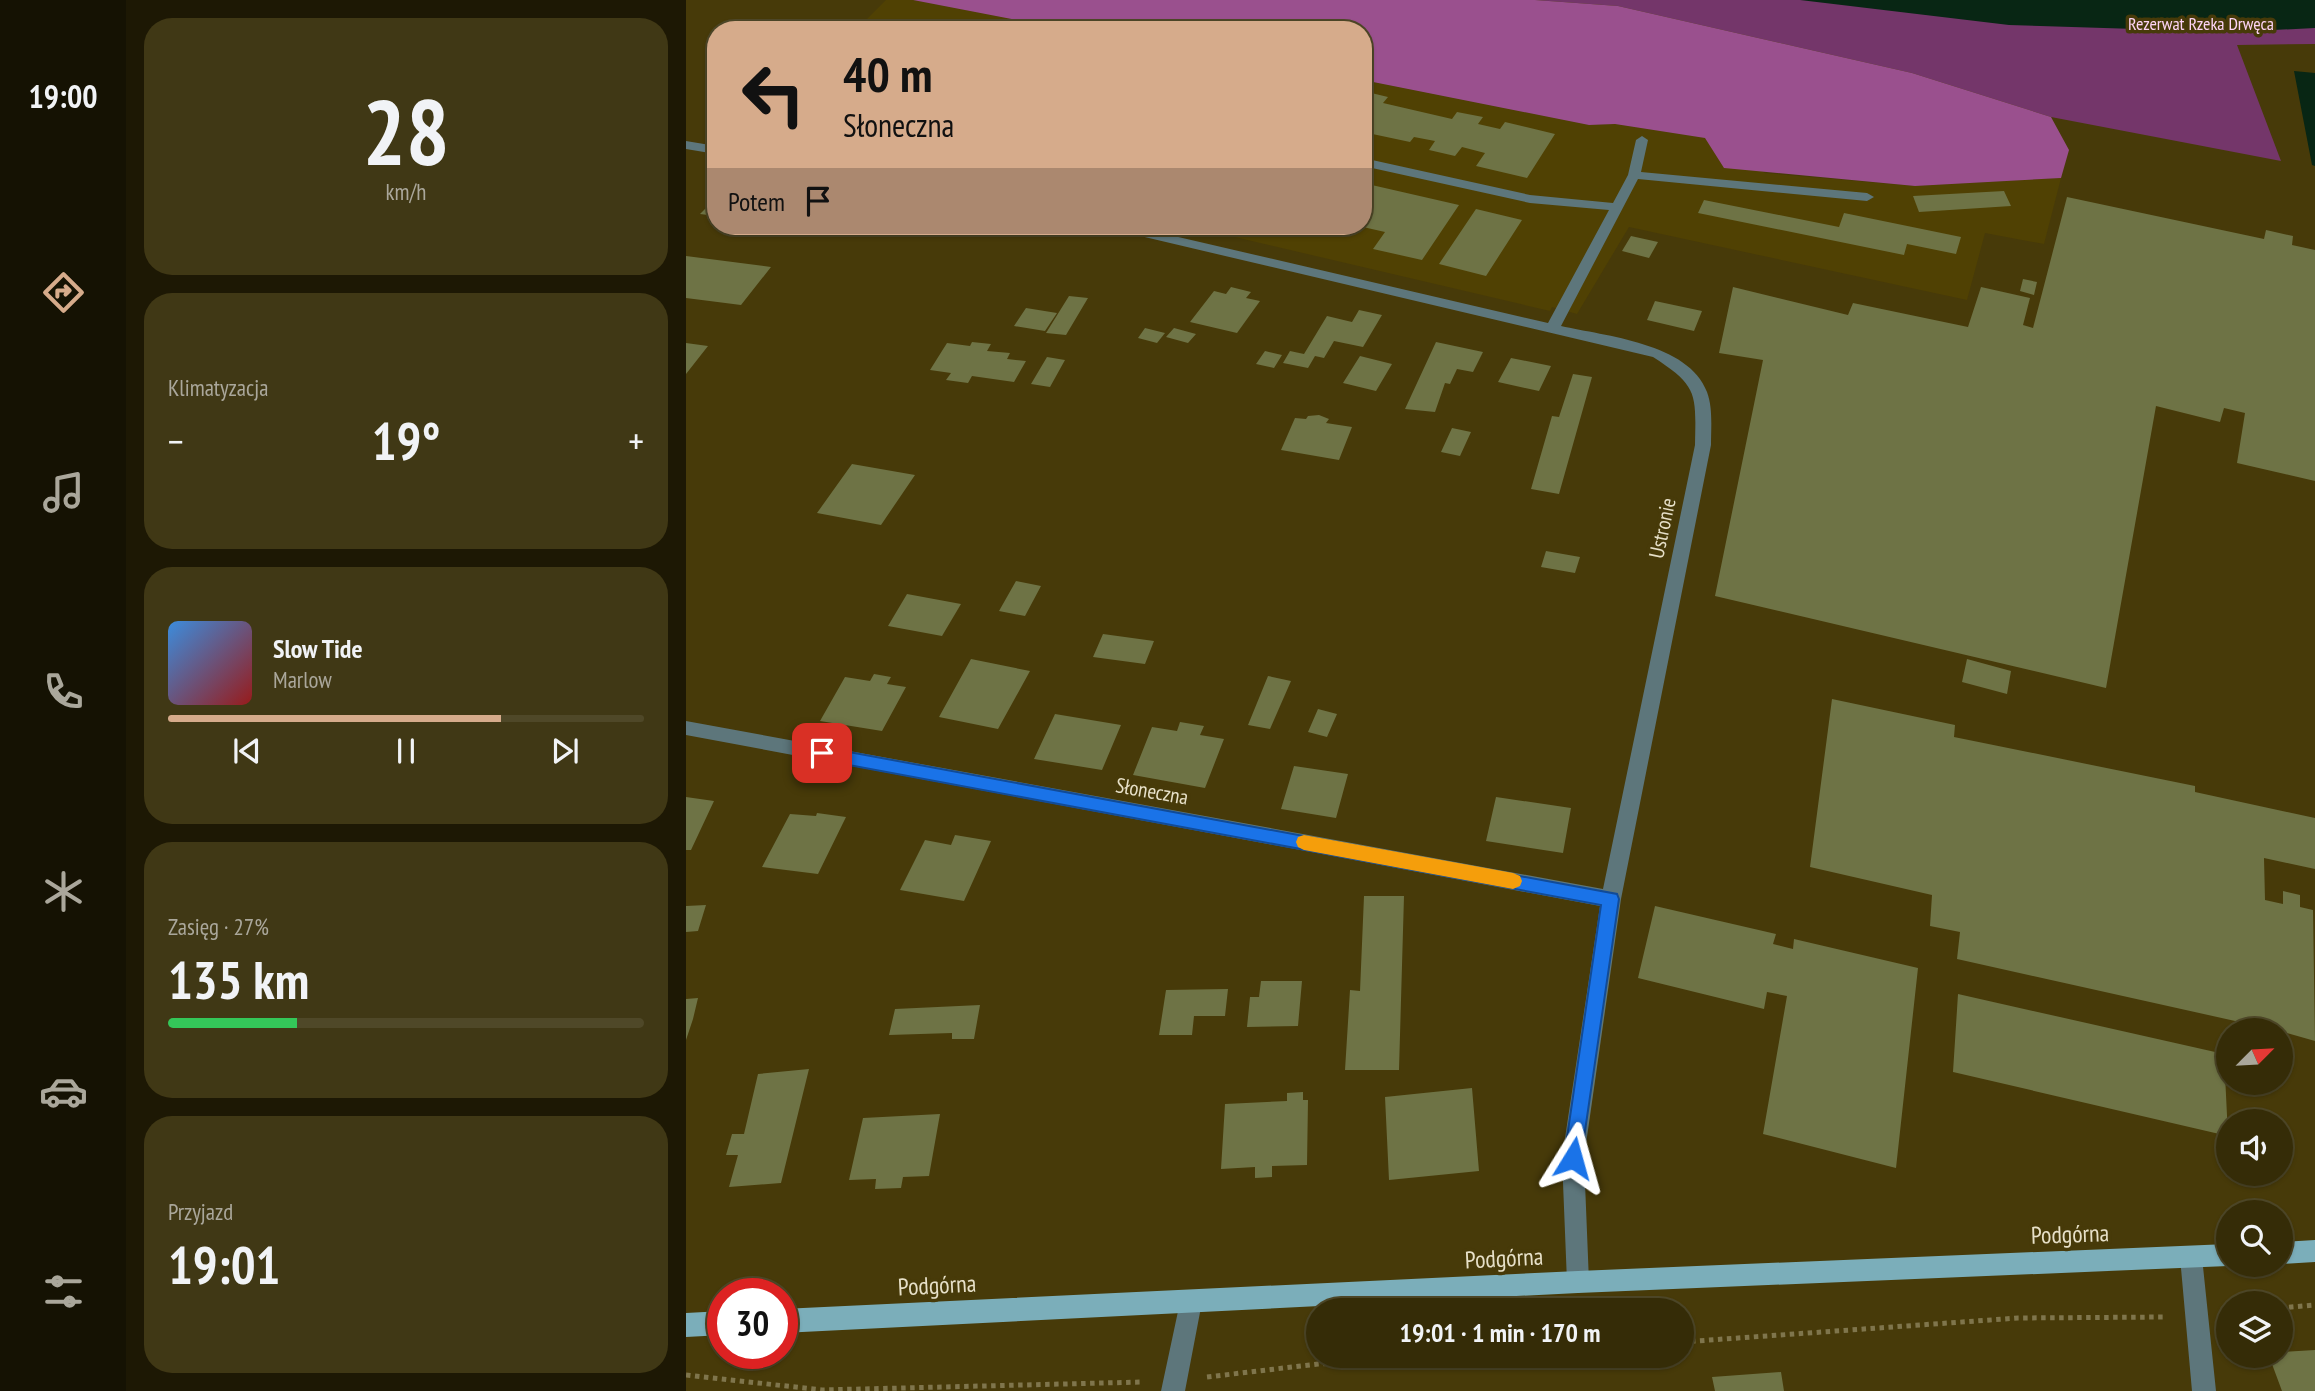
<!DOCTYPE html>
<html lang="pl">
<meta charset="utf-8">
<style>
body{margin:0;font-family:"PT Sans Narrow",sans-serif;background:#403815;color:#f1f3f6;height:100vh;display:flex;flex-direction:column;font-size:26px;white-space:nowrap}
*{box-sizing:border-box;margin:0}
p{font-size:23px;color:#aaa79b}
.icon{flex:none;width:38px;height:38px;fill:none;stroke:currentColor;stroke-width:2;stroke-linecap:round;stroke-linejoin:round}
.map{position:relative;flex:1;overflow:hidden}
.panel{display:flex;flex-direction:column;gap:18px;padding:18px;background:#1d1804;width:560px}
.panel>*{flex:none}
.banner{position:absolute;left:21px;top:21px;width:665px;height:214px;border-radius:28px;box-shadow:0 2px 5px #0004,0 0 0 2px #4f4828;background:#d6ab8b;color:#111;overflow:hidden}
.needle{width:46px;rotate:66deg}
.controls{position:absolute;left:1530px;top:1018px;display:grid;gap:14px}
.controls a{display:grid;place-items:center;width:77px;height:77px;border-radius:50%;background:#352c07;box-shadow:0 2px 5px #0004,0 0 0 2px #4f4828;font-size:35px}
.speed{position:absolute;left:21px;top:1278px;display:flex;gap:14px;font-size:35px;font-weight:700;text-align:center}
.speed>*{display:grid;place-content:center;width:91px;height:91px;border-radius:50%;background:#352c07;box-shadow:0 2px 5px #0004,0 0 0 2px #4f4828;line-height:1}
.speed .limit{border:10px solid #d22;background:#fff;color:#111}
.pin{position:absolute;display:grid;place-items:center;width:60px;height:60px;color:#fff;margin:-30px;border-radius:14px;box-shadow:0 4px 10px #0006}
.me{position:absolute;width:77px;margin:-38px;rotate:8deg;stroke-linejoin:round;filter:drop-shadow(0 0 5px #0008)}
.turn{display:flex;align-items:center;gap:24px;height:147px;padding:0 21px;font-size:32px}
.turn .icon{width:91px;height:91px;stroke-width:2.5}
.turn b{display:block;font-size:49px;line-height:60px}
.then{display:flex;align-items:center;height:66px;padding:0 21px;background:#0003;gap:14px;font-size:26px}
.big{font-size:52px;font-weight:800;line-height:1.1}
.panel .card{flex:1;display:flex;flex-direction:column;justify-content:center;gap:10px;min-width:0;padding:0 24px;border-radius:28px;background:#403815}
.panel .dial{align-items:center;gap:0}
.dial b{font-size:91px;line-height:1}
.song{display:flex;align-items:center;gap:21px}
.cover{width:84px;height:84px;border-radius:10px;background:linear-gradient(135deg,hsl(210 70% 55%),hsl(0 70% 35%))}
.played{height:7px;border-radius:4px;background:linear-gradient(90deg,#d6ab8b 70%,#4f4828 70%)}
.keys{display:flex;justify-content:space-around;direction:ltr}
.heat{display:flex;justify-content:space-between;align-items:center;font-size:38px;direction:ltr}
.charge{height:10px;border-radius:5px;background:linear-gradient(90deg,#34c759 27%,#4f4828 0)}
.trip{position:absolute;left:620px;top:1298px;width:388px;height:70px;border-radius:35px;background:#352c07;box-shadow:0 2px 5px #0004,0 0 0 2px #4f4828;font-weight:800;line-height:70px;text-align:center}
main{display:flex;flex:1;min-height:0}
.dock{display:flex;flex-direction:column;width:126px;justify-content:space-around;align-items:center;background:#151203;color:#aaa79b}
.dock .icon{width:49px;height:49px}
.dock .on{color:#d6ab8b}
.dock b{font-size:32px;color:#f1f3f6}
.map>svg:first-child{display:block}
</style>
<main>
<nav class="dock">
<b>19:00</b>
<svg class="icon on" aria-label="directions" viewBox="0 0 24 24"><path d="M12 3l9 9-9 9-9-9zM9 14v-3h6M13 9l2 2-2 2"/></svg>
<svg class="icon" aria-label="music" viewBox="0 0 24 24"><path d="M9 18V5l10-2v13"/><circle cx="6" cy="18" r="3"/><circle cx="16" cy="16" r="3"/></svg>
<svg class="icon" aria-label="phone" viewBox="0 0 24 24"><path d="M5 4h4l2 5-3 2q2 4 5 5l2-3 5 2v4C11 20 4 13 5 4z"/></svg>
<svg class="icon" aria-label="climate" viewBox="0 0 24 24"><path d="M12 3v18M4 7l16 10M4 17L20 7"/></svg>
<svg class="icon" aria-label="car" viewBox="0 0 24 24"><path d="M5 17H2v-5l4-1 3-4h7l3 4 3 1v5h-3M9 17h6M6 11h13"/><circle cx="7" cy="17" r="2"/><circle cx="17" cy="17" r="2"/></svg>
<svg class="icon" aria-label="filters" viewBox="0 0 24 24"><path d="M4 7h16M4 17h16"/><circle cx="9" cy="7" r="2"/><circle cx="15" cy="17" r="2"/></svg>
</nav>
<section class="panel">
<div class="card dial"><b>28</b><p>km/h</p></div>
<div class="card"><p>Klimatyzacja</p>
<div class="heat"><a>−</a><b class="big">19°</b><a>+</a></div>
</div>
<div class="card">
<div class="song"><i class="cover"></i><div><b>Slow Tide</b><p>Marlow</p></div></div>
<div class="played"></div>
<div class="keys"><svg class="icon" aria-label="previous" viewBox="0 0 24 24"><path d="M18 5L8 12l10 7zM5 5v14"/></svg><svg class="icon" aria-label="pause" viewBox="0 0 24 24"><path d="M8 5v14M16 5v14"/></svg><svg class="icon" aria-label="next" viewBox="0 0 24 24"><path d="M6 5l10 7-10 7zM19 5v14"/></svg></div>
</div>
<div class="card"><p>Zasięg · 27%</p><b class="big">135 km</b><div class="charge"></div></div>
<div class="card"><p>Przyjazd</p><b class="big">19:01</b></div>
</section>
<div class="map">
<svg width="1629" height="1391" viewBox="0 0 1629 1391">
<rect width="100%" height="100%" fill="#473a09"/>
<path fill="#504103" d="M200 0H227L383 30H170Z
M677 80 903 125 929 124 1020 138 1079 173 1229 186 1375 178 1358 244 1299 233 1281 300 943 227 891 314 866 307 864 311 502 226H677Z"/>
<path fill="#74366a" d="M849 0H1629V44L1551 45 1595 161 1365 117 1226 73 932 6Z"/>
<path fill="#9a508e" d="M227 0H849L932 6 1226 73 1365 117 1383 150 1375 178 1229 186 1038 168 1019 138 929 124 903 125 677 80V30H383Z"/>
<path fill="#082614" d="M1114 0H1629V28L1546 32 1323 25Z
M1608 71 1629 73V166L1626 165Z"/>
<path fill="#6e7345" d="M677 91 702 97 697 103 766 119 771 112 797 117 792 124 814 129 819 122 869 134 841 178 790 166 799 153 776 147 769 156 743 150 749 141 728 137 724 142 677 132Z
M677 183 773 205 736 260 687 249 699 232 677 227Z
M1318 191 1325 206 1233 212 1227 196Z
M1381 197 1578 239 1580 230 1607 236 1606 245 1629 250V481L1551 463 1559 413 1538 408 1534 422 1470 406 1420 688 1029 596 1077 360 1033 353 1047 287 1162 315 1167 303 1282 327 1295 287 1344 298 1337 325 1347 328Z
M30 198V216L14 214Z
M1018 200 1153 227 1158 213 1275 237 1270 254 1221 244 1218 255 1012 213Z
M790 209 836 220 800 276 753 264Z
M945 236 972 242 963 258 936 251Z
M0 256 85 267 55 305 0 298Z
M1337 279 1351 282 1348 295 1334 291Z
M545 287 565 292 560 298 574 301 551 333 504 322 528 291 540 294Z
M383 296 402 298 380 335 360 333Z
M969 301 1016 311 1008 331 961 320Z
M340 308 371 313 359 331 328 326Z
M673 310 696 315 677 347 648 341 638 358 629 356 622 368 597 363 604 351 618 354 641 316 666 322Z
M459 328 479 333 471 343 452 338Z
M488 328 510 334 502 343 480 337Z
M286 342 305 344 301 351 324 353 321 359 340 361 328 382 286 376 282 383 260 380 265 373 244 370 261 343 284 346Z
M750 342 797 352 787 372 771 369 764 384 759 383 749 412 719 409Z
M0 343 22 346 0 374Z
M579 351 596 355 588 368 570 364Z
M674 356 706 364 690 391 657 383Z
M361 357 379 360 364 387 345 384Z
M825 358 865 366 853 391 812 382Z
M887 374 906 377 873 494 845 489 866 416 873 417Z
M633 415 643 419 640 423 666 427 653 460 595 450 609 418 620 419 622 416Z
M766 428 785 432 774 456 755 452Z
M166 464 229 475 195 525 131 513Z
M860 551 894 557 889 573 855 567Z
M330 581 355 586 339 616 313 611Z
M221 594 275 604 256 636 202 626Z
M417 634 468 641 459 664 407 657Z
M285 659 344 671 312 729 253 717Z
M1281 659 1325 671 1321 694 1276 682Z
M188 674 205 677 201 684 220 687 196 731 134 721 159 677 184 681Z
M582 676 605 681 584 729 562 725Z
M1146 699 1269 725 1268 737 1509 786V792L1629 818V869L1578 858 1579 900 1597 904V891L1614 895V907L1627 910 1629 1041 1594 1031 1271 959 1274 932 1244 926 1246 895 1124 867Z
M632 709 651 714 641 737 622 732Z
M369 714 435 725 416 770 348 759Z
M494 722 518 726 514 735 538 739 519 788 447 775 466 727 491 731Z
M608 766 662 774 650 818 595 809Z
M0 797 28 801 5 850H0Z
M810 797 885 808 877 853 800 841Z
M131 813 160 817 132 874 76 867 104 814 130 816Z
M269 835 305 841 278 901 214 890 239 840 265 845Z
M678 896H718L713 1070H659L664 990 674 991Z
M20 905 12 931 0 932V906Z
M969 906 1090 934 1087 944 1107 949 1108 939 1232 968 1210 1168 1077 1134 1101 996 1081 992 1078 1009 952 978Z
M575 981H616L612 1026 561 1027 564 997H573Z
M542 989 539 1016H508L506 1035H473L480 990Z
M1272 994 1538 1054 1542 1136 1267 1072Z
M12 998 7 1019 0 1040V999Z
M294 1005 288 1039H266V1033L203 1035 209 1009Z
M123 1069 95 1183 43 1187 52 1155H40L46 1134H58L72 1074Z
M786 1088 793 1171 703 1180 699 1097Z
M617 1092V1100H622L621 1165 586 1166V1177L569 1178V1167L535 1169 539 1104 601 1101V1093Z
M254 1114 243 1176 217 1177 215 1188 189 1189 190 1179 163 1180 177 1118Z
M1629 1350V1391H1596L1583 1356H1594V1352Z
M1095 1372 1098 1391H1029L1026 1377Z"/>
<g fill="none" stroke-linecap="round" stroke-linejoin="round">
<path stroke="#7f754c" stroke-width="5" stroke-dasharray="4.5 4.5" stroke-linecap="butt" d="M1594 1308 1629 1305
M996 1342 1332 1318 1480 1317
M0 1375 136 1390 457 1382
M521 1377 632 1364 766 1356"/>
<path fill="#5d767b" fill-rule="evenodd" d="M956 136 962 140 955 172 1181 193 1188 197 1181 201 952 179 875 326C919 336 1003 343 1021 392 1027 408 1025 428 1025 445L935 899 898 1158 903 1282 900 1290 892 1293 884 1290 881 1282 876 1158 914 906 0 735V721L917 889 1009 445C1010 393 1012 386 967 357L429 230 422 226H445L862 323 923 210 844 203 677 166V158L844 195 927 203 942 175 950 140Z
M0 141 30 146V154L0 149Z
M1505 1246 1513 1249 1516 1257 1530 1391H1506L1494 1257 1497 1249Z
M505 1291 513 1294 516 1302 499 1391H475L494 1302 497 1294Z"/>
<path fill="#7baeba" fill-rule="evenodd" d="M1629 1240V1262L1594 1264V1242Z
M1542 1244V1265H1544L1542 1266 892 1293 96 1333V1309L892 1271Z
M37 1311V1335L0 1337V1313Z"/>
</g>
<path fill="#1a73e8" stroke="#114b97" stroke-width="2" d="M136 747 931 894 933 899 894 1165 887 1168 880 1165 878 1158 915 905 136 760 130 758 128 753 130 749Z"/>
<path fill="#f59e0b" d="M618 835 827 873 834 876 836 881 834 886 827 889 618 850 612 847 610 842 612 837Z"/>
<g text-anchor="middle" dominant-baseline="central" stroke-width="7" stroke-linejoin="round" paint-order="stroke">
<g font-size="18" fill="#fdd4f5" stroke="#473a09">
<text x="1515" y="23">Rezerwat Rzeka Drwęca</text>
</g>
<g font-size="21" fill="#e7e0c8" stroke="#473a09">
<text transform="translate(976 528) rotate(-78)">Ustronie</text>
<text transform="translate(466 791) rotate(10)">Słoneczna</text>
</g>
<g font-size="24" fill="#e7e0c8" stroke="#473a09">
<text transform="translate(1384 1234) rotate(-2)">Podgórna</text>
<text transform="translate(818 1258) rotate(-3)">Podgórna</text>
<text transform="translate(251 1285) rotate(-3)">Podgórna</text>
</g>
</g>
</svg>
<div class="controls">
<a><svg class="needle" viewBox="-14 -14 28 28"><path d="M0-13l5 13h-10z" fill="#e53935"/><path d="M0 13l5-13h-10z" fill="#aaa79b"/></svg></a>
<a><svg class="icon" aria-label="sound" viewBox="0 0 24 24"><path d="M4 9h4l5-4v14l-5-4H4zM17 9q2 3 0 6"/></svg></a>
<a><svg class="icon" aria-label="search" viewBox="0 0 24 24"><circle cx="10" cy="10" r="6"/><path d="M15 15l6 6"/></svg></a>
<a><svg class="icon" aria-label="layers" viewBox="0 0 24 24"><path d="M12 4l9 5-9 5-9-5zM3 14l9 5 9-5"/></svg></a>
</div>
<div class="speed"><div class="limit">30</div></div>
<div class="pin" style="left:136px;top:753px;background:#d93025"><svg class="icon" aria-label="arrive" viewBox="0 0 24 24"><path d="M6 21V4h12l-3 4 3 4H6"/></svg></div>
<svg class="me" style="left:887px;top:1158px" viewBox="-20 -20 40 40"><path d="M0-17L14 15 0 8-14 15z" fill="#1a73e8" stroke="#fff" stroke-width="4"/></svg>
<div class="trip">19:01 · 1 min · 170 m</div>
<div class="banner">
<div class="turn"><svg class="icon" aria-label="left" viewBox="0 0 24 24"><path d="M17 20v-9H6M10 6l-5 5 5 5"/></svg><div><b>40 m</b>Słoneczna</div></div>
<div class="then">Potem<svg class="icon" aria-label="arrive" viewBox="0 0 24 24"><path d="M6 21V4h12l-3 4 3 4H6"/></svg></div>
</div>
</div>
</main>
